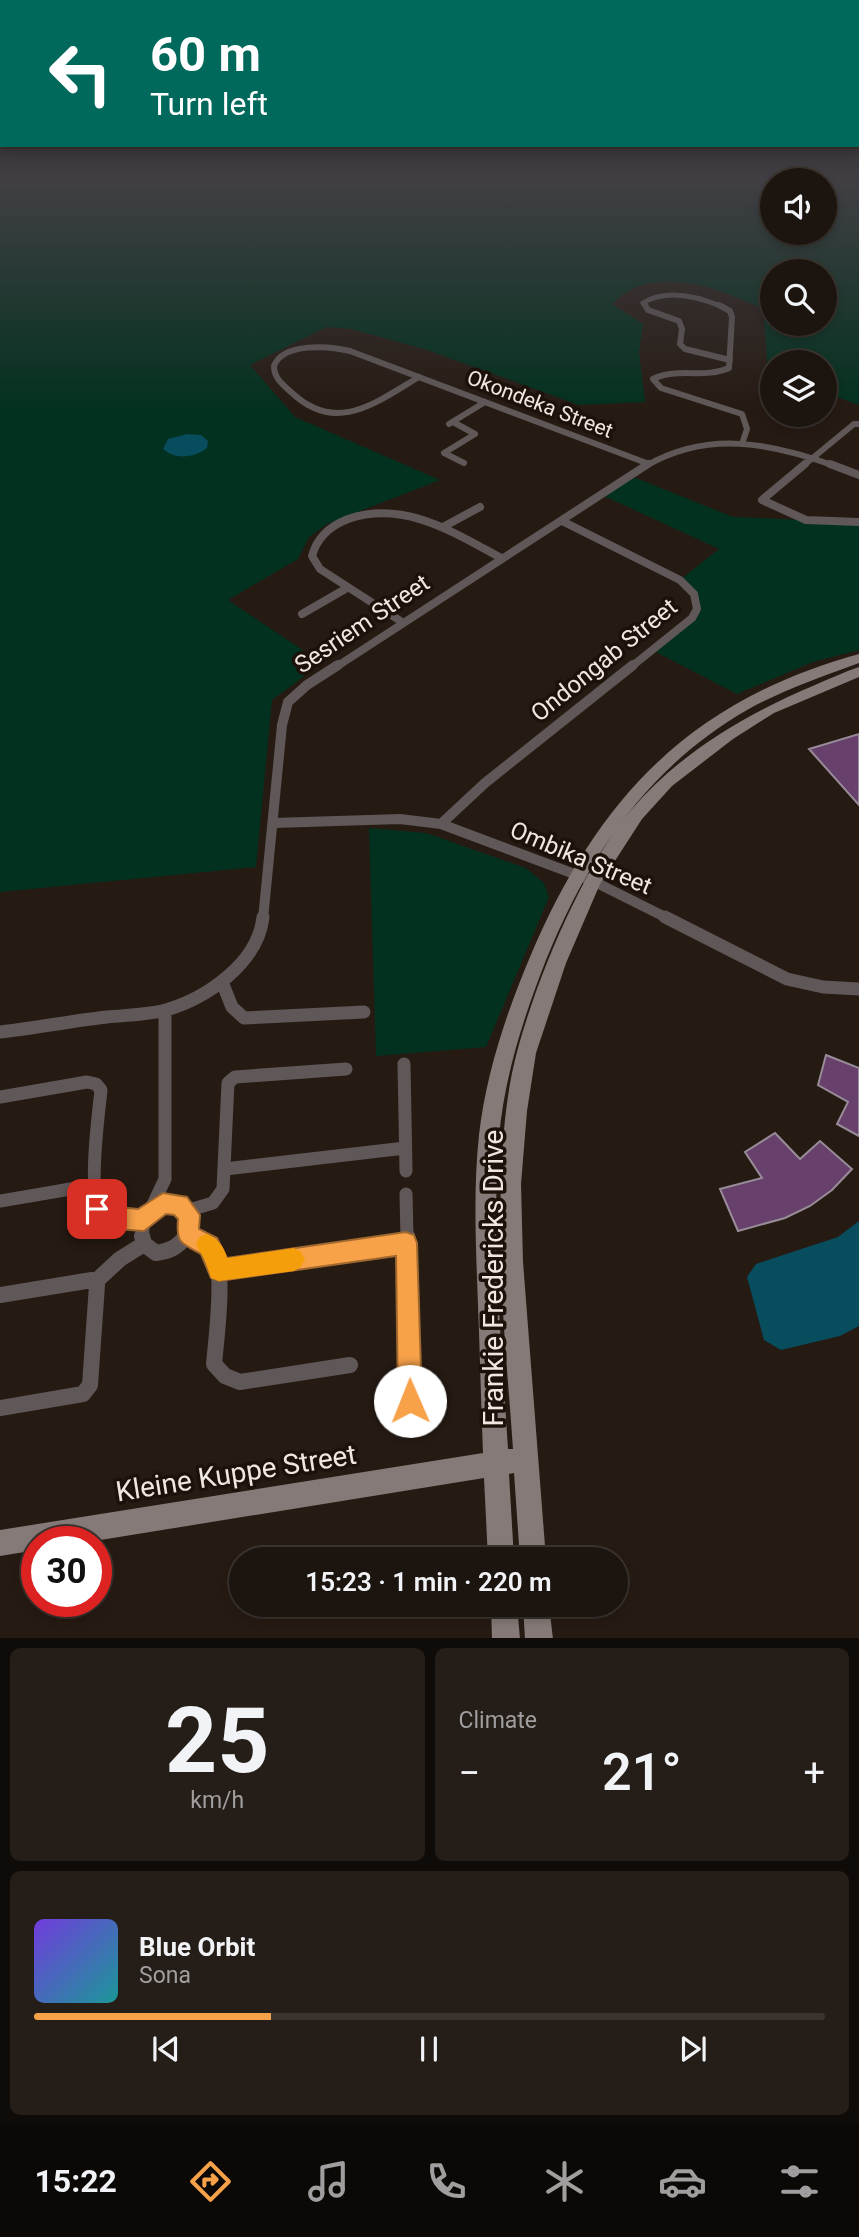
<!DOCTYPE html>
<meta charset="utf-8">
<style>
body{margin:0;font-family:Roboto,sans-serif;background:#251d17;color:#f1f3f6;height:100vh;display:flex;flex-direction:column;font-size:26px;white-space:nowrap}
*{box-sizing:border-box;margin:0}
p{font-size:23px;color:#a09e9e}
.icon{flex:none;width:38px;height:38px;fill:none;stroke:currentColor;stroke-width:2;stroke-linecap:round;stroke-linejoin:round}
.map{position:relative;height:1638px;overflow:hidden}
.sheet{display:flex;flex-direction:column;gap:10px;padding:10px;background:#0f0b08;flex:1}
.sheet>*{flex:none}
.guide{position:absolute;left:0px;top:0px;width:859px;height:147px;box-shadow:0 4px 10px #0003,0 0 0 2px #3a332e;background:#00695c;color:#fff;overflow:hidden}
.controls{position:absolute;left:760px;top:168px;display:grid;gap:14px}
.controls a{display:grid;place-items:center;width:77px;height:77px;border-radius:50%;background:#1c140e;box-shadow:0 4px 10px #0003,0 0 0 2px #3a332e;font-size:35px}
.speed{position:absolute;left:21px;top:1526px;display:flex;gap:14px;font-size:35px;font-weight:700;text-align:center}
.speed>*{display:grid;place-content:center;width:91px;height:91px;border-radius:50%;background:#1c140e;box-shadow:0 4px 10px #0003,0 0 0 2px #3a332e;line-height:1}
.speed .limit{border:10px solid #d22;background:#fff;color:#111}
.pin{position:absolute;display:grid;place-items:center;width:60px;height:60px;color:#fff;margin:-30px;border-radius:14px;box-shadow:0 4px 10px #0006}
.me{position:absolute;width:77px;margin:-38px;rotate:359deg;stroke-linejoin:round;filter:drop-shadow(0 0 5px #0008)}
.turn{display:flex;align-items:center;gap:24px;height:147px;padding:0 35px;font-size:32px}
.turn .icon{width:91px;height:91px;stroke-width:2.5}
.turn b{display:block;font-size:49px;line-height:60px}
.big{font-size:52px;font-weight:600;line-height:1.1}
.sheet .card{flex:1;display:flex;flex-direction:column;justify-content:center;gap:10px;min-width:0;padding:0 24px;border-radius:10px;background:#251d17}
.sheet .dial{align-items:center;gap:0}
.dial b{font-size:91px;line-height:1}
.song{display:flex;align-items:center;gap:21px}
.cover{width:84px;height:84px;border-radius:10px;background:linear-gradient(135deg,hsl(260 70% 55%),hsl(180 70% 35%))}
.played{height:7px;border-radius:4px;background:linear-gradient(90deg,#f7a149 30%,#3a332e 30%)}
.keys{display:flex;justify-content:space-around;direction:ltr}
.heat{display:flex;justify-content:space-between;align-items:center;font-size:38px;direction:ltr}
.sheet .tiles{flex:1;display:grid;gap:10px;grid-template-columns:1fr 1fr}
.card:last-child{grid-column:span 2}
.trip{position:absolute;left:229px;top:1547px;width:399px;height:70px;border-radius:35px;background:#1c140e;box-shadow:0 4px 10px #0003,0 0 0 2px #3a332e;font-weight:600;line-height:70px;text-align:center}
.dock{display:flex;height:112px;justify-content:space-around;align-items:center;background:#0b0806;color:#a09e9e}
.dock .icon{width:49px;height:49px}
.dock .selected{color:#f7a149}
.dock b{font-size:32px;color:#f1f3f6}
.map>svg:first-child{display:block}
</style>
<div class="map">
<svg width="859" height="1639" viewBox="0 0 859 1639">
<rect width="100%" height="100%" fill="#261b13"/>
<path fill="#03311f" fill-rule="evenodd" d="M0 180H859V405L824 392V362H772V373L768 371 763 309C718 288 652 262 612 304L643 324 639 351 645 402 579 405 424 349 351 329 327 327 250 365 295 417 440 480 327 524 309 537 298 559 228 600 322 663 272 700 256 867 0 892ZM772 180H824V233H772ZM772 271H824V324H772Z
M631 476 733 517 859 522V650L813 662 737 694 652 650 692 618 698 602 680 580 719 549 602 495Z
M369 828 426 833 526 868 544 883 549 897 486 1047 376 1056Z"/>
<path fill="#084d5e" d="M187 434 201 435 208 441 207 448C194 458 175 460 163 449L168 439Z
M859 1221V1326L840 1336 781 1350 764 1340 747 1277 756 1264 838 1237Z"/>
<path fill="#67406c" stroke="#978c98" stroke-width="2" d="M859 734V805L809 749Z
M826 1055 859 1068V1136L837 1124 848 1102 818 1085Z
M775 1133 800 1159 820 1141 852 1169 832 1190 810 1206 785 1218 738 1231 720 1189 762 1178 745 1152Z"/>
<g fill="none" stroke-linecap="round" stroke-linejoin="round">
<path stroke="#605858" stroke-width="5" d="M646 307 643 303C667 288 699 297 723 307"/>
<path stroke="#605858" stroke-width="6" d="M645 305 648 310 679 321 682 329 680 344 685 349 730 360
M719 305 730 311 732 317 729 368C704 379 677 367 653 379L661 388 742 414 747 429 743 441
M419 377C375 403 336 435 291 392 282 384 274 378 274 366 283 342 330 346 350 351L649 464
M453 422 475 434 444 453 464 463
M449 424 485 402
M646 466C708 430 771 443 835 466
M803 466 854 424H859"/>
<path stroke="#605858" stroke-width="8" d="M805 464 762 500 806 520 859 522
M830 464 859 475
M562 521 680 580 694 594 697 609 692 618 631 667
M443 527 480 507
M302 614 347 588
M402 622 320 569 312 556C317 537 330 526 348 519 404 500 453 532 501 558
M336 667 648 464"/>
<path stroke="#605858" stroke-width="10" d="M274 823 400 819 441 824 593 881 669 919
M441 824 485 783 633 665
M263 919 282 725 288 702 307 685 338 665"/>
<path stroke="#605858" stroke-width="13" d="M665 917 787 979 823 987 859 989
M222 982 232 1007 244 1018 364 1012
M0 1032C36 1028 71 1021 107 1017 127 1015 147 1015 166 1010 207 998 258 963 263 917
M404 1064 406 1171
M0 1097 87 1082 96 1084 101 1090C99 1111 85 1208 105 1216 116 1220 132 1219 143 1220
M225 1169 405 1148
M406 1194 407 1238
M0 1201 94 1185
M186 1211 213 1203 223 1189 228 1083 235 1077 346 1069
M149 1213 165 1179V1010
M187 1235 194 1238
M142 1238 144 1220 163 1203C185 1205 195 1216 185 1238"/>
<path stroke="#605858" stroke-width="16" d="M142 1236 144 1244 156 1253C170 1251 178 1247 186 1236
M189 1236C197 1239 207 1243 213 1250 226 1267 216 1341 214 1364L225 1376 240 1382 350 1365
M407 1236 410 1401
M219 1270 406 1243
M94 1283 120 1259 144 1244
M0 1295 92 1280 97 1285 90 1385 83 1394 0 1408"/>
<path fill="#867a78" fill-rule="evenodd" d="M859 654V663C821 677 783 690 747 710 647 768 589 855 546 960 524 1016 504 1077 499 1138 491 1241 502 1347 508 1449H513C507 1361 497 1272 501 1184 502 1141 506 1093 517 1052 536 980 583 866 632 809 681 752 746 714 815 685 829 679 844 672 859 667V677L774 713 733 739 672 786 642 819 600 884 566 963 536 1053 527 1111 521 1184 523 1262 546 1559H520L514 1473 509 1474 514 1559H488L484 1478 88 1542H37V1550L0 1556V1530L483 1453C481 1404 480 1354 478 1305 476 1249 473 1191 479 1135 486 1074 506 1014 530 957 597 799 689 701 859 654Z
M491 1605H517L520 1639H492Z
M523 1605H549L553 1639H525Z"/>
</g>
<linearGradient id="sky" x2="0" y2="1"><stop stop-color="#150f0a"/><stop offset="0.44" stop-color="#413f44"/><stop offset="1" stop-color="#413f44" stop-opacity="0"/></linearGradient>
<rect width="859" height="410" fill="url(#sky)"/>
<path fill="#f7a149" stroke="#a1692f" stroke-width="2" d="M163 1193 187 1197 200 1215 199 1229 217 1238 227 1258 406 1232 414 1235 417 1243 422 1401 418 1409 410 1413 401 1409 398 1401 396 1256 219 1281 211 1278 201 1254C181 1243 176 1244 178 1219L174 1215 166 1214 144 1231C123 1229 96 1232 86 1209L90 1202 97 1199 109 1206 138 1209Z"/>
<path fill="#f59e0b" d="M207 1234C218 1239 224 1246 227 1258L294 1248 301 1252 305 1259 301 1267 294 1271 219 1281 211 1278 205 1260 196 1245 199 1237Z"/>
<g text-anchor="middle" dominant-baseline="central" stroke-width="7" stroke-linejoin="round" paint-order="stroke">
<g font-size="21" fill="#efe7e1" stroke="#1d120a">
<text transform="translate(540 404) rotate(21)">Okondeka Street</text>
</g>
<g font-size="24" fill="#efe7e1" stroke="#1d120a">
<text transform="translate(362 624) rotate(-34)">Sesriem Street</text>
<text transform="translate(604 660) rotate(-39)">Ondongab Street</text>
<text transform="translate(581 858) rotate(23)">Ombika Street</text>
</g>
<g font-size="28" fill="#efe7e1" stroke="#1d120a">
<text transform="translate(493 1278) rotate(-90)">Frankie Fredericks Drive</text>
<text transform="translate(236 1473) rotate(-9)">Kleine Kuppe Street</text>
</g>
</g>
</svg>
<div class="controls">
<a><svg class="icon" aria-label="sound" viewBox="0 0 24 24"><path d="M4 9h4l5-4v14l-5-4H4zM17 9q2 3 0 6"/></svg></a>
<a><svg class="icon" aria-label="search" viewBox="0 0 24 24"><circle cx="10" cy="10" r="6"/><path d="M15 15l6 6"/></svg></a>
<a><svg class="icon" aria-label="layers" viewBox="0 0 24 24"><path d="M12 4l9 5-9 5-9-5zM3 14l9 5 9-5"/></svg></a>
</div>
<div class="speed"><div class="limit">30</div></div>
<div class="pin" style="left:97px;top:1209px;background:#d93025"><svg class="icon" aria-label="arrive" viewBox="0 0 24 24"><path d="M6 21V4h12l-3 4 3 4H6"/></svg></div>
<svg class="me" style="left:410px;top:1401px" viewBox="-20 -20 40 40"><circle r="19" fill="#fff"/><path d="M0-13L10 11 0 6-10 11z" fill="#f7a149"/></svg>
<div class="trip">15:23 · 1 min · 220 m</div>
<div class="guide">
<div class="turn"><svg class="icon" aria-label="left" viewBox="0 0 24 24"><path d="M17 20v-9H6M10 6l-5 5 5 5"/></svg><div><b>60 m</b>Turn left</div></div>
</div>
</div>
<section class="sheet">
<div class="tiles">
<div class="card dial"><b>25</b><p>km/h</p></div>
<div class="card"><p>Climate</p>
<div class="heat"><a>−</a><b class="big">21°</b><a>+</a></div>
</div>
<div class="card">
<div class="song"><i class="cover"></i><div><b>Blue Orbit</b><p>Sona</p></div></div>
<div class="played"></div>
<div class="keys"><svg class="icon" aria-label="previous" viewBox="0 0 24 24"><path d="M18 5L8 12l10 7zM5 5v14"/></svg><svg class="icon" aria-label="pause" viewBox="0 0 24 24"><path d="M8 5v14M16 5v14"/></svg><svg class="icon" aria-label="next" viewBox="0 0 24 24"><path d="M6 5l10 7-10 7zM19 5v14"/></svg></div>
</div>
</div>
</section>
<nav class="dock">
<b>15:22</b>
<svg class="icon selected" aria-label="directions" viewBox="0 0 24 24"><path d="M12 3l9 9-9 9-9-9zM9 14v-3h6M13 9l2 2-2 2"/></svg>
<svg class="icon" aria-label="music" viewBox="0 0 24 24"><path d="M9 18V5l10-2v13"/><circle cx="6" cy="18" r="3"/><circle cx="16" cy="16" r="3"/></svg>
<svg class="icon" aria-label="phone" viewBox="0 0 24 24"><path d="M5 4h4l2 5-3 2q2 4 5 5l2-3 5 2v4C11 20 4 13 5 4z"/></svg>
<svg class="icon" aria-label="climate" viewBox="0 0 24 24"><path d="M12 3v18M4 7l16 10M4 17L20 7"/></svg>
<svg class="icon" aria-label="car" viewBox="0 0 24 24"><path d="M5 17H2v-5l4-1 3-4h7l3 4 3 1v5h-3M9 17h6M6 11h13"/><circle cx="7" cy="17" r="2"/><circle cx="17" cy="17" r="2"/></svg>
<svg class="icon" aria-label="filters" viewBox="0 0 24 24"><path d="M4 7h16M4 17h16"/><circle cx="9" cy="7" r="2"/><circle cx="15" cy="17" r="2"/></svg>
</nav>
